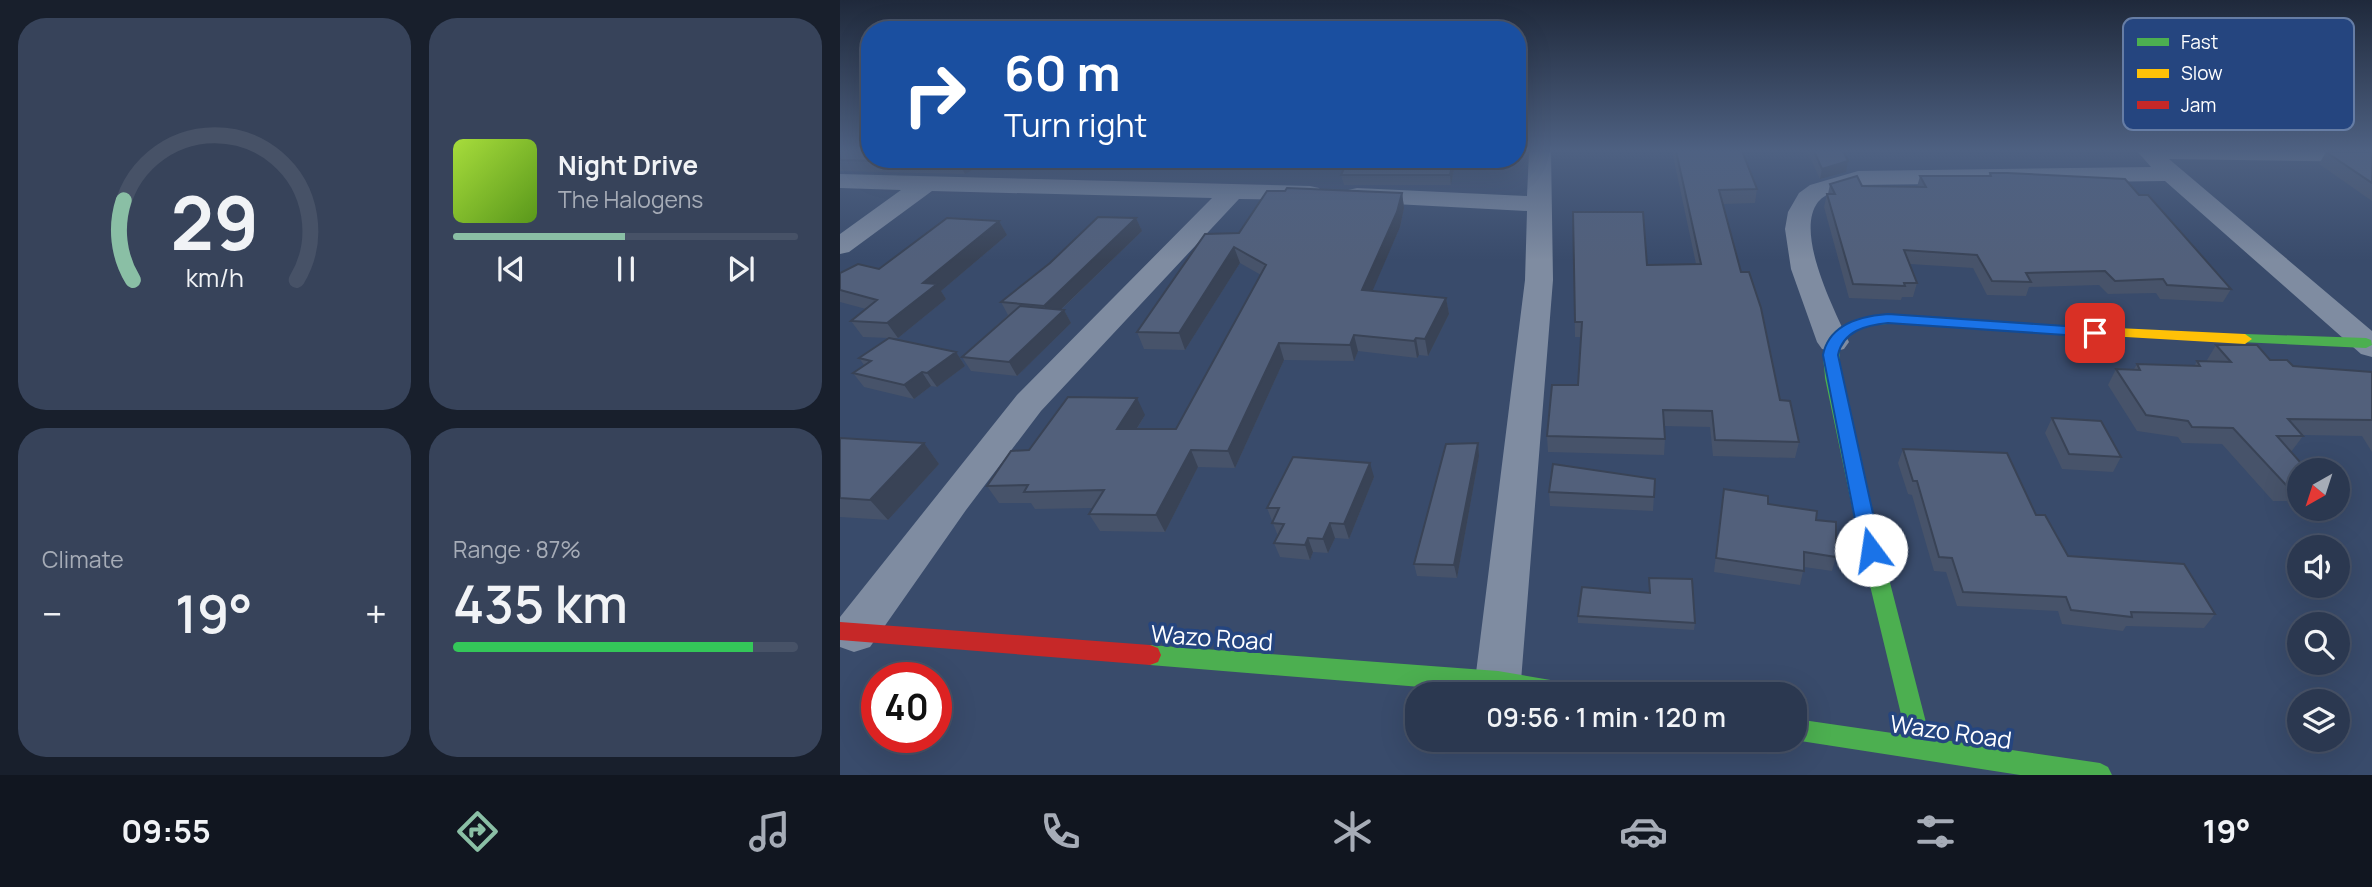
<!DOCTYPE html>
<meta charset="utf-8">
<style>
body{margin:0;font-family:Manrope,sans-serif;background:#37435a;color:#f1f3f6;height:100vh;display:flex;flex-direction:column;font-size:26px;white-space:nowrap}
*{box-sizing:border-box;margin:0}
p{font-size:23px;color:#a6acb7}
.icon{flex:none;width:38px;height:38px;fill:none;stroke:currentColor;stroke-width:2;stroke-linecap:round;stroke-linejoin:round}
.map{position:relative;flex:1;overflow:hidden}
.panel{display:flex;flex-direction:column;gap:18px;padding:18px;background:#181f2c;width:840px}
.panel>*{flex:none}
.top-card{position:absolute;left:21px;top:21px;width:665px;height:147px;border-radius:28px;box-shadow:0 7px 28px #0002,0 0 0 2px #475267;background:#1a4fa0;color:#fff;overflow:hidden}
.needle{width:46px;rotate:219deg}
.buttons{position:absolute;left:1447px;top:458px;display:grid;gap:14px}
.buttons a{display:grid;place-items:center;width:63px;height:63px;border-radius:50%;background:#2b3850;box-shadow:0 7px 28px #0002,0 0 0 2px #475267;font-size:35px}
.speed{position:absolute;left:21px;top:662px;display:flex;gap:14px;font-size:35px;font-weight:700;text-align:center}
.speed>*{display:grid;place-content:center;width:91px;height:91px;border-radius:50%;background:#2b3850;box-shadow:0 7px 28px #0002,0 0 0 2px #475267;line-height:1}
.speed .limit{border:10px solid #d22;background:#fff;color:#111}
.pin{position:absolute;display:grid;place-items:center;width:60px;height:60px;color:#fff;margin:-30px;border-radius:14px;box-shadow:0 4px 10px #0006}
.me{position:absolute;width:77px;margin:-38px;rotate:346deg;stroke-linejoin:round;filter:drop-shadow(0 0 5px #0008)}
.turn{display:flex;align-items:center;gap:24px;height:147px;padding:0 28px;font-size:32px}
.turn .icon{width:91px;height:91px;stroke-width:2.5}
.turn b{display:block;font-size:49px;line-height:60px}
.big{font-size:52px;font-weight:600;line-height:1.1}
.panel .card{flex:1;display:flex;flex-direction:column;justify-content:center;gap:10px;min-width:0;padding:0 24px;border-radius:28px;background:#37435a}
.panel .dial{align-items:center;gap:0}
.dial svg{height:182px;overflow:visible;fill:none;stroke:#475267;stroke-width:7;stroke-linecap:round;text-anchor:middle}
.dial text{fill:#f1f3f6;stroke:none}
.song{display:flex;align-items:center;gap:21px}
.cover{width:84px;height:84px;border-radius:10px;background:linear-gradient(135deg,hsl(80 70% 55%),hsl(90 70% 35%))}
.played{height:7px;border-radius:4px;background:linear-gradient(90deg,#8abfa5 50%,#475267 50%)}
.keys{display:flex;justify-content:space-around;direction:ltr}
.heat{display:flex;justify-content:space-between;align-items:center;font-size:38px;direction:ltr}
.charge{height:10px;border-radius:5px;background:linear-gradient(90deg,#34c759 87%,#475267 0)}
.panel .tiles{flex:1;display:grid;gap:18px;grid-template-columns:repeat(2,1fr)}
.trip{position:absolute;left:565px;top:682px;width:402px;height:70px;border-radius:28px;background:#2b3850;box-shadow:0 7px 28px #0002,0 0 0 2px #475267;font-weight:600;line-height:70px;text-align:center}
.menu{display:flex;height:112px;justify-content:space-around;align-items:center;background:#111620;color:#a6acb7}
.menu .icon{width:49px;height:49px}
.menu .on{color:#8abfa5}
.menu b{font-size:32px;color:#f1f3f6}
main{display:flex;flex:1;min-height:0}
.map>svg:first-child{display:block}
</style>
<main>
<section class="panel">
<div class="tiles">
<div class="card dial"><svg viewBox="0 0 100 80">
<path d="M14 69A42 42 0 1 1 86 69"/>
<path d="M14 69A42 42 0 0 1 10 34" stroke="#8abfa5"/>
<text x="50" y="56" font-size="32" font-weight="700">29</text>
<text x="50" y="72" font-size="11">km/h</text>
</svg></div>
<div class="card">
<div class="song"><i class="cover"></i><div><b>Night Drive</b><p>The Halogens</p></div></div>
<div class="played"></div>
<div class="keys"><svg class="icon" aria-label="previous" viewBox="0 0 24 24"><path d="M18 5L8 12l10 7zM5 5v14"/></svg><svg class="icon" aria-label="pause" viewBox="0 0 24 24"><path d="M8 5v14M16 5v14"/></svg><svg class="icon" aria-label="next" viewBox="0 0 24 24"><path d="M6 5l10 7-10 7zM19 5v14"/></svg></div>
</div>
<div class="card"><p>Climate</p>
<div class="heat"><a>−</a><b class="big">19°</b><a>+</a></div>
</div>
<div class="card"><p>Range · 87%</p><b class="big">435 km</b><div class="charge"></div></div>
</div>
</section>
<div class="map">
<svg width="1532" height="775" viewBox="0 0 1532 775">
<rect width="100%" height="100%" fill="#394b6b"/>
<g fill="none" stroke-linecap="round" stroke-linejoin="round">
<path fill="#7f8ca1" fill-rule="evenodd" d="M689 151H711L713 280 681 681 675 695H641L635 681 685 280 687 211 517 202 508 200 505 195 508 190 517 188 687 196Z
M1297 151H1532V162L1329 159 1532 331V357L1521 354 1325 181 1018 185C1005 188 987 191 978 202 954 233 995 311 1009 342L1004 349 993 352 982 349 977 342 951 269 945 229 948 212 959 193 970 185 1018 171 1311 167Z
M0 174 470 186 479 188 482 193 479 198 470 200 399 199 201 411 126 510 30 647 14 652 0 647V617L177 395 372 198 92 191 9 252 0 254V234L61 190 0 188Z"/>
<path fill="#4caf50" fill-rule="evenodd" d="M1048 315 1170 323 1177 327 1170 331C1134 329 1038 314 1010 333 995 343 1000 363 1001 378L1039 540 1090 738 1260 763 1268 767 1272 775H1180L954 740 956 719 1066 735 1019 540 985 378C985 370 982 358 984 350 992 321 1022 318 1048 315Z
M1405 334 1526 338 1531 340 1532 345 1526 348 1400 342 1398 339Z
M310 645 658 671 740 685 748 688 751 695H679L310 665 302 662 299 655 302 648Z"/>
<path fill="#ffc107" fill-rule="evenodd" d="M1170 323 1405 334 1412 339 1405 344 1165 330 1163 327 1165 324Z"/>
<path fill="#c62828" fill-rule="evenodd" d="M0 622 310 645 318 648 321 655 318 662 310 665 0 640Z"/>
</g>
<path fill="#47536a" d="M0 151 152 160 125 174 0 171Z
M832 151H902L917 189 915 203 883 204 901 272 940 400 959 442 955 458 873 456 870 427 824 426 825 439 824 455 708 452 707 436 738 385 741 337H735L733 212 807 265 856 264Z
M967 151H1003L1006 172 980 179Z
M1486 152H1532V201L1479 164Z
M616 159 611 185H504L501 175Z
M1150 173 1299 195 1391 289 1383 302 1320 299 1316 293 1268 294 1259 285 1189 287 1186 296 1147 295 1133 268 1070 264 1077 283 1073 297H1062L1061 300 1009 298 984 207 987 194H988L990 184 1077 187 1080 176H1149Z
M562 193 564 208 560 227 532 291 606 298 609 314 588 356 579 355 577 358 518 351 514 361 444 360 395 468 358 467 325 532 260 531 249 514 253 508 195 509 191 503H159L147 486 189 450 305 415 297 429H336L421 275 400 263 345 350 304 349 297 332 399 233Z
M296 218 302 231 221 310H224L231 323 177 376 131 371 122 357 168 315 161 302Z
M159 221 167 235 101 291 106 299 58 338H50L116 352 125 366 97 387 91 386 74 399 24 387 13 373 24 365 19 358 49 338 23 337 11 321 26 309 0 302V273L39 269Z
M1376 345 1453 366 1532 372V452L1522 436 1462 435 1463 436 1451 452 1460 471V501H1433L1382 444 1342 443 1338 437 1297 431 1268 385 1276 369H1294L1297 364 1355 365 1357 361 1368 362 1367 360Z
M1212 418 1281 457 1273 472 1222 469 1205 433Z
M0 438 84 443 99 464 48 520 0 517Z
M638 443 639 456 617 578 577 576 574 564Z
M1063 449 1196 515 1228 556 1375 614 1364 628 1286 626 1283 631 1222 624 1218 611 1117 606 1106 572 1094 571 1072 495 1068 494 1058 463Z
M534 477 509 539 495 538 488 553 473 552 470 560 440 557 434 543 438 536 427 508Z
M815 479 813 511 710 506 709 492Z
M884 489 976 520 996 557 992 571 964 567 960 585 874 572Z
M809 578 855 623 854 630 738 623V616L809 593Z"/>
<path fill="#394356" d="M126 159H151L152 160 125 174 119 163Z
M613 159H616L611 185 610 175Z
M1008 161 1006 172 980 179 982 169Z
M562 193 564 208 560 227 526 306 522 290Z
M296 218 302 231 211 319 204 306Z
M159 221 167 235 101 291 106 299 58 338 47 323 83 283Z
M394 247 400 263 345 350 339 333Z
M606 298 609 314 588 356 585 339Z
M224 310 231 323 177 376 169 362Z
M514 335 518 351 514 361 510 345Z
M576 338 579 355 577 358 574 341Z
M439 343 444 360 395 468 388 451Z
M116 352 125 366 97 387 87 373Z
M82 372 91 386 74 399 64 385Z
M297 398 305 415 286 446 277 429Z
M84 443 99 464 48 520 30 500Z
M638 443 639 456 617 578 614 565Z
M351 450 358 467 325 532 316 515Z
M530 463 534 477 509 539 504 524Z
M490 523 495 538 488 553 483 539Z
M468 538 473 552 470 560 465 545Z"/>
<path fill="#52607b" stroke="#394356" stroke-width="2" d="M0 151H30V159H126L119 163 0 160Z
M836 151H902L917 189 879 190 901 272H909L921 308 940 400 950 401 959 442 875 440 872 411 823 410 825 439 707 436 712 385H738L742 322H735L733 212H803L807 265 861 264Z
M974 151H1003L1008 161 982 169Z
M1486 152H1532V183Z
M508 159H613L610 175H501Z
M1150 173H1167L1285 179 1299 195H1308L1391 289 1327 285 1323 279 1275 281 1265 271 1186 273 1191 282 1152 281 1137 255 1064 250 1077 283H1064L1065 286 1013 284 987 194H995L990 184 1017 176 1022 186 1086 187 1080 176H1151Z
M447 188 562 193 557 212 522 290 606 298 585 339 576 338 574 341 514 335 510 345 439 343 388 451 351 450 316 515 249 514 264 490 184 492 188 485 147 486 171 451 189 450 228 397 297 398 277 429H336L426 265 394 247 339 333 297 332 365 234 399 233 427 191H445Z
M258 217 296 218 204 306 161 302 210 263Z
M107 218 159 221 83 283 97 284 47 323 11 321 37 300 0 290V273L18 264 39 269Z
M180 306 224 310 169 362 122 357Z
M49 338 116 352 87 373 82 372 64 385 13 373 31 361 19 358Z
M1376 345H1417L1430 360H1447L1453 366 1532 372V420L1448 419 1463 436H1437L1468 471H1460V485H1446L1393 428 1352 427 1348 421 1306 415 1276 369 1300 370 1297 364 1360 366 1357 361 1391 362Z
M1212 418 1261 421 1281 457 1229 454Z
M0 438 84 443 30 500 0 498Z
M638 443 614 565 574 564 606 444Z
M1063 449 1167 453 1196 515H1205L1228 556 1344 564 1375 614 1291 612 1292 617 1231 610 1226 597 1123 592 1112 558 1099 557 1077 481H1073Z
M453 457 530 463 504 524 490 523 483 539 468 538 465 545 434 543 444 524 432 523 439 508H427Z
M713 464 815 479 814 497 709 492Z
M884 489 928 496V504L977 511 976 520 996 522V557L964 552V571L876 558Z
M809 578 852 579 855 623 738 616 742 587 810 593Z"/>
<linearGradient id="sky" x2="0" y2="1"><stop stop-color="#1f293b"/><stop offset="0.58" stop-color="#4e6182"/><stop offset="1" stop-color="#4e6182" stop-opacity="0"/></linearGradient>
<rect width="1532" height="260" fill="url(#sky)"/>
<path fill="#1a73e8" stroke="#114b97" stroke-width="2" d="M1048 314 1255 328 1262 333 1255 337 1048 323C1026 325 1003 331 998 355L1041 550 1038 555H1024L1021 550 983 355C989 324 1020 316 1048 314Z"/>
<g text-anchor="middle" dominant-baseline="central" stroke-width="7" stroke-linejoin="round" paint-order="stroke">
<g font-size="24" fill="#fff" stroke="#25457f">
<text transform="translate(372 637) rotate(4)">Wazo Road</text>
<text transform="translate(1111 731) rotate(8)">Wazo Road</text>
</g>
</g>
<rect x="1283" y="18" width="231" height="112" rx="10" fill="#25457f" stroke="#667da5" stroke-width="2"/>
<rect x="1297" y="38" width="32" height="8" fill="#4caf50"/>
<rect x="1297" y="69" width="32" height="9" fill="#ffc107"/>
<rect x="1297" y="101" width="32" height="8" fill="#c62828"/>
<g font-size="19" fill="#fff">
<text x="1341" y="49">Fast</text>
<text x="1341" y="80">Slow</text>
<text x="1341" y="112">Jam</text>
</g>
</svg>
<div class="buttons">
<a><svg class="needle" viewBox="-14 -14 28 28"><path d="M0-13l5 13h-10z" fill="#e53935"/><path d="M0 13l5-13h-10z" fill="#a6acb7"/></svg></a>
<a><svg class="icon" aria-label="sound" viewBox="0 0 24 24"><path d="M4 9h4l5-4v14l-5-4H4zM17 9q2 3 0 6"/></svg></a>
<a><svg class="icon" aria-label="search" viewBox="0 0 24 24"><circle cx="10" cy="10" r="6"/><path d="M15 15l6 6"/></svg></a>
<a><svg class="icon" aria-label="layers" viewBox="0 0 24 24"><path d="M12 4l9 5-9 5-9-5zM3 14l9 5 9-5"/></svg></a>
</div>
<div class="speed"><div class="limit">40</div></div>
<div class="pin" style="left:1255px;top:333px;background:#d93025"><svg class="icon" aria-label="arrive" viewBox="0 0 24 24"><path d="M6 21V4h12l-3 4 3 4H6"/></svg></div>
<svg class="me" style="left:1031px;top:550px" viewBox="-20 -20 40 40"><circle r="19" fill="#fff"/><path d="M0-13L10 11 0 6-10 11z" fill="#1a73e8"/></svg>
<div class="trip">09:56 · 1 min · 120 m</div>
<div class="top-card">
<div class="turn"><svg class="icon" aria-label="right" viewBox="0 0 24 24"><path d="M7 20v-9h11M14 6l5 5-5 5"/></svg><div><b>60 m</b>Turn right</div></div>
</div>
</div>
</main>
<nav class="menu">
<b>09:55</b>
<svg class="icon on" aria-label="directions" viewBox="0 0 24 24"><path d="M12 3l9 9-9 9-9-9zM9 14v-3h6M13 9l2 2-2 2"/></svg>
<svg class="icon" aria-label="music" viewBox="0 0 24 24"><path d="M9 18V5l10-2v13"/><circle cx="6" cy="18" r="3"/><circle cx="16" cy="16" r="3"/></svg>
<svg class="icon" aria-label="phone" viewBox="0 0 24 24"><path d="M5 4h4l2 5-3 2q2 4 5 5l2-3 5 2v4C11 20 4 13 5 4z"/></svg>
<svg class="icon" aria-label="climate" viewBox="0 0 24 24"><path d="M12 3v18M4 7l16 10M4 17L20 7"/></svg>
<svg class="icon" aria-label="car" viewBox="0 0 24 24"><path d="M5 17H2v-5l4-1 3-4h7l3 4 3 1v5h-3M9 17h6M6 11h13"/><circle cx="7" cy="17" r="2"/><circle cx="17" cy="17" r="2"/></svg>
<svg class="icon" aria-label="filters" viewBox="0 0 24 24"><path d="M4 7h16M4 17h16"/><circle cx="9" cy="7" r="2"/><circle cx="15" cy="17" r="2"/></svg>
<b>19°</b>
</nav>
